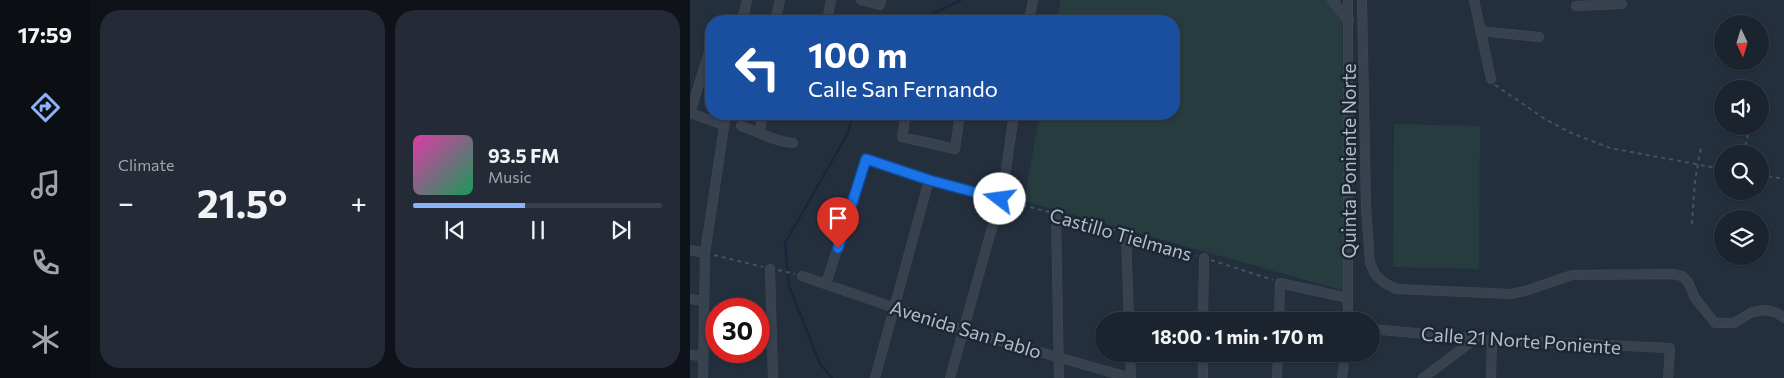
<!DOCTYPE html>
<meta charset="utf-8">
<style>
body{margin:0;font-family:Commissioner,sans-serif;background:#242b36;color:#f1f3f6;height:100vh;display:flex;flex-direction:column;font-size:19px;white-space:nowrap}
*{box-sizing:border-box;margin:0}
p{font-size:16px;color:#a0a4aa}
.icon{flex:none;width:28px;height:28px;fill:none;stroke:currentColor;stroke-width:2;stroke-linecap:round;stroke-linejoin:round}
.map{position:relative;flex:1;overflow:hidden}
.side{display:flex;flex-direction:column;gap:10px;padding:10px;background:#0f1319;width:600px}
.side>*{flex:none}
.top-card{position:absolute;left:15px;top:15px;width:475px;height:105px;border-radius:20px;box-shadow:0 1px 4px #0004,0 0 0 1px #39404a;background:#1a4fa0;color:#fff;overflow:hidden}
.needle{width:32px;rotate:176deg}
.fabs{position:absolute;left:1024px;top:15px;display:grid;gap:10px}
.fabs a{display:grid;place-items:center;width:55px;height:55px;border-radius:50%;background:#1b232e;box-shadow:0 1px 4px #0004,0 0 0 1px #39404a;font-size:25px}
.speed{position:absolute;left:15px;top:298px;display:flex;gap:10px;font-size:25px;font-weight:700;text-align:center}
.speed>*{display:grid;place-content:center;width:65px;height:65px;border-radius:50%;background:#1b232e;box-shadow:0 1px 4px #0004,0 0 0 1px #39404a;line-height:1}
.speed .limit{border:8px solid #d22;background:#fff;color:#111}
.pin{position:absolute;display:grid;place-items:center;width:42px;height:42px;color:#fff;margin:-51px -21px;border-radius:50% 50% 50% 0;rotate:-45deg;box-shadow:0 0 5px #0007}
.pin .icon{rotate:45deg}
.me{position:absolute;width:55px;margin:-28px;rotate:285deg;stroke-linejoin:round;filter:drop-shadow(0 0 4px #0008)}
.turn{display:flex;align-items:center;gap:18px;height:105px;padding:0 20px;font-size:22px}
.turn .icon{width:65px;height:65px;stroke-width:2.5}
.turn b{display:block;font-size:35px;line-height:42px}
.big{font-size:38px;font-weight:700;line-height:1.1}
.side .card{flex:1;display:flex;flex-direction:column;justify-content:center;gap:8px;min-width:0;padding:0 18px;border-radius:20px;background:#242b36}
.song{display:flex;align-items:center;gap:15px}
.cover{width:60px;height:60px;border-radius:8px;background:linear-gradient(135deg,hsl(320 70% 55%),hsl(150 70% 35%))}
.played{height:5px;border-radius:2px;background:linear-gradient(90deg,#8ab4f8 45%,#39404a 45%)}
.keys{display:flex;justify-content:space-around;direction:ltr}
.heat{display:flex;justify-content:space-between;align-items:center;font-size:28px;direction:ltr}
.side .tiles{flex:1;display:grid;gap:10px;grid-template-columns:repeat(2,1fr)}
.trip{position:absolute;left:405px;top:312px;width:285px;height:50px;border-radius:25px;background:#1b232e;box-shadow:0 1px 4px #0004,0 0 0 1px #39404a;font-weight:700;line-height:50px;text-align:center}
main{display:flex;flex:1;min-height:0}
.tab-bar{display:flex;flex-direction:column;width:90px;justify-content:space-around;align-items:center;background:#0b0e12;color:#a0a4aa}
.tab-bar .icon{width:35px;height:35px}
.tab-bar .current{color:#8ab4f8}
.tab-bar b{font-size:22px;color:#f1f3f6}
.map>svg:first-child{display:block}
</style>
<main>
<nav class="tab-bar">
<b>17:59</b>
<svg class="icon current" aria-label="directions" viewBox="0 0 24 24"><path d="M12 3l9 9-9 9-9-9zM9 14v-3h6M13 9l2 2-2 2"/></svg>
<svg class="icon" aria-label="music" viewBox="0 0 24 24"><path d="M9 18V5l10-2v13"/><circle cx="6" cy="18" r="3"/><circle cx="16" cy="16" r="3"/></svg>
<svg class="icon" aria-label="phone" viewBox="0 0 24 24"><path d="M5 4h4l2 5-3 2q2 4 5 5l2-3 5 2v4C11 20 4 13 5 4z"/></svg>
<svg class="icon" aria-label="climate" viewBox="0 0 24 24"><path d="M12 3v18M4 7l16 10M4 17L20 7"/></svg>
</nav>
<section class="side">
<div class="tiles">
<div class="card"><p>Climate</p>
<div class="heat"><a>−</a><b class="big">21.5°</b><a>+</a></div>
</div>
<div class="card">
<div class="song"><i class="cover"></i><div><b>93.5 FM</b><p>Music</p></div></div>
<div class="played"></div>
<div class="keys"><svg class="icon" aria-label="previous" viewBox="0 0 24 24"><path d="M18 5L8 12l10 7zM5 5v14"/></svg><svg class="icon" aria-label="pause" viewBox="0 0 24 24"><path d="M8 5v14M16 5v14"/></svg><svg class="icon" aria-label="next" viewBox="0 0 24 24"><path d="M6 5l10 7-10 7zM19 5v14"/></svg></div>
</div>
</div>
</section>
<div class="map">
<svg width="1094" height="378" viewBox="0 0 1094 378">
<rect width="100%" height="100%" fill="#242f3e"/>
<path fill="#263c3f" d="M371 0H651L652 24 655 291 334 201 350 114H484V21H367Z
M704 124 790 126 789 269 703 267Z"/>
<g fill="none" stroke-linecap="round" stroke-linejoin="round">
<path stroke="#17263c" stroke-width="2.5" d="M228 21 271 0
M142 378 130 364 99 286 95 243 158 133 162 114"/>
<defs>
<path id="minor" d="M171 0 190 5 191 0
M642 0 659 21
M658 0V321
M672 0 676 206 680 263 685 274 693 282 706 289 822 294 838 290 882 275 983 274 992 276 998 282 1005 298 1025 323H1044L1062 312 1076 310 1087 313 1094 318
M784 0 801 79
M886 6 932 4
M52 21 57 0
M85 21 90 0
M137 21 141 0
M286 21V19L298 21
M339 21 343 0
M790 31 849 37
M0 113 21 46
M0 113 34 125
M216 114 212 137 265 149 270 114
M51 126C70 132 82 141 103 143
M70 132 72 114
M314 184 324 114
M366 214 369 378
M436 234 439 321
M0 250 15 253
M80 269 83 378
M112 276 205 308 273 330 441 378
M136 284 176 159 239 180 310 199 260 378
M0 299 14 301
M513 321 514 258
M589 321 590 283 658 298
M681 329 802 340 980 348 978 378
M440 354 441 378
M0 355 13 356
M13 378 15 253 36 114
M185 378 239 180
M513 378V354
M587 378 588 354
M652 378 655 354
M733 378 785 339
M801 378 802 340"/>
</defs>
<use href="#minor" stroke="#414a57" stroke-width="10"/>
<path stroke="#3f5557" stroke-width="2" stroke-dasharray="4 4" stroke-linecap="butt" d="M805 85 855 119 879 132 920 148 1032 169
M1056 154V141L1061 126
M1070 175 1094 179
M317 201 359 212
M375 216 428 231
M1002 224 1005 181 1011 147
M445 236 507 256
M24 255 73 267
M521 260 583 280
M88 270 105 274"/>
<use href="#minor" stroke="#38414e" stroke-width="9"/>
</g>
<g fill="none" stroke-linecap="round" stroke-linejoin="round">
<defs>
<path id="route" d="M148 248 176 159 239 180 310 199"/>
</defs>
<use href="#route" stroke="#114b97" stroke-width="12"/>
<use href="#route" stroke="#1a73e8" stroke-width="9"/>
</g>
<g text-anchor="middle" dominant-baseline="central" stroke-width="5" stroke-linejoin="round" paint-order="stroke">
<g font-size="19" fill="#b4bcc9" stroke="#1d2633">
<text transform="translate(658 161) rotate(-90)">Quinta Poniente Norte</text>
<text transform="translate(431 234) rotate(16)">Castillo Tielmans</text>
<text transform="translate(276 329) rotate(17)">Avenida San Pablo</text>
<text transform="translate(831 340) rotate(4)">Calle 21 Norte Poniente</text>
</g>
</g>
</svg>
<div class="fabs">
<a><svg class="needle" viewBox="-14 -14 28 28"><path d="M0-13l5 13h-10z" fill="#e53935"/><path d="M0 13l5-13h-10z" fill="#a0a4aa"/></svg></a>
<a><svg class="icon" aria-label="sound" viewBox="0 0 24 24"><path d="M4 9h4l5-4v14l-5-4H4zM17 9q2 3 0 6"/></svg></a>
<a><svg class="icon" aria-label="search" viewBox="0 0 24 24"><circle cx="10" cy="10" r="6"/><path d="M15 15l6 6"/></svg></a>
<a><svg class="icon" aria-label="layers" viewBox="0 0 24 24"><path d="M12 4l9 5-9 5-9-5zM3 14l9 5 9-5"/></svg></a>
</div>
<div class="speed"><div class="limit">30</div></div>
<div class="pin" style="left:148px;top:248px;background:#d93025"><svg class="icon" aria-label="arrive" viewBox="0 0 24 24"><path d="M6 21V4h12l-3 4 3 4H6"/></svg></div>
<svg class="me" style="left:310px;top:199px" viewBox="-20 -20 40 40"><circle r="19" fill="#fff"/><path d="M0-13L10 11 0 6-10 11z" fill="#1a73e8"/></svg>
<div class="trip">18:00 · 1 min · 170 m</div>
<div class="top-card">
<div class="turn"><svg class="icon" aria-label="left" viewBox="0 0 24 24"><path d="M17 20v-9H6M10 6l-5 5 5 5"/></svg><div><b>100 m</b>Calle San Fernando</div></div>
</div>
</div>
</main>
